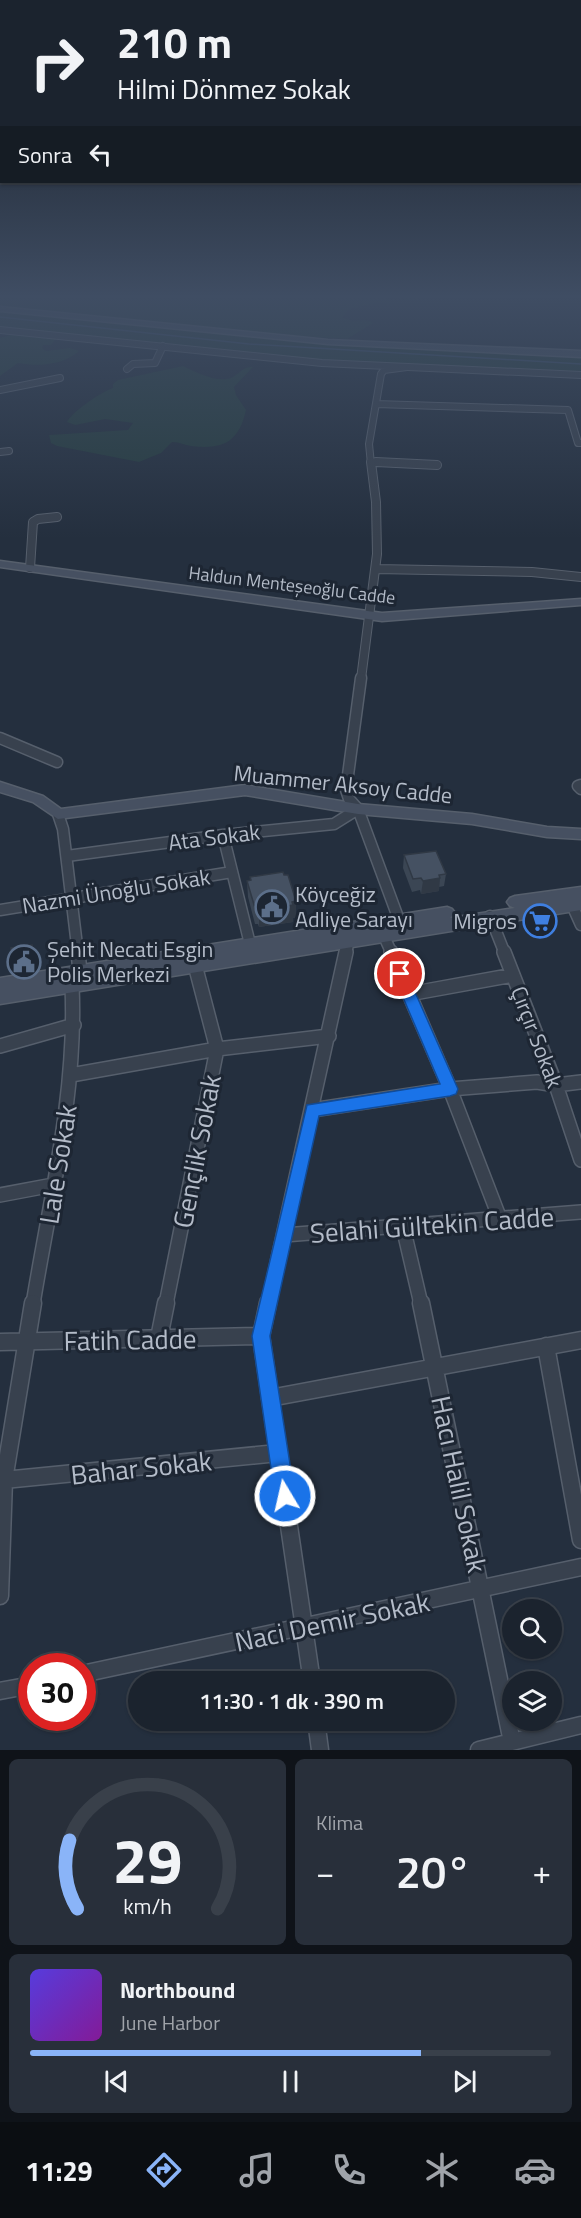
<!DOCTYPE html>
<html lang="tr">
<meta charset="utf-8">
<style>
body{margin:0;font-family:"Titillium Web",sans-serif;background:#282f3a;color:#f1f3f6;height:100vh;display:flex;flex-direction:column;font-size:22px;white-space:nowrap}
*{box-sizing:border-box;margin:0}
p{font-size:20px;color:#a0a4aa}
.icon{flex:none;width:33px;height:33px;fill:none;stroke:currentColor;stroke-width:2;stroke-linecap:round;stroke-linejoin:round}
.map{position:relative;height:1750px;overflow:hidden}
.drawer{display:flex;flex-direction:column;gap:9px;padding:9px;background:#0f1319;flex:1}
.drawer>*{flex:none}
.hud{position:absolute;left:0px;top:0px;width:582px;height:183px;box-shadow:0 2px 4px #0004,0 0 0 2px #39404a;background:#1b232e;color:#f1f3f6;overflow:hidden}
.buttons{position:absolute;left:502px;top:1599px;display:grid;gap:12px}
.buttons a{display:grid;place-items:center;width:60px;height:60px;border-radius:50%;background:#1b232e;box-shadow:0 2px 4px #0004,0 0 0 2px #39404a;font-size:30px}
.speed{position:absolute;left:18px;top:1653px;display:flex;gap:12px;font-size:30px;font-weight:700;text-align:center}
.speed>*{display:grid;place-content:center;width:78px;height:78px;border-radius:50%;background:#1b232e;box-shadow:0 2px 4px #0004,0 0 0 2px #39404a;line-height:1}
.speed .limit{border:9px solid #d22;background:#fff;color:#111}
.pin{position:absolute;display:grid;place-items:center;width:51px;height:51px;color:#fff;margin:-26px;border:3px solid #fff;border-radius:50%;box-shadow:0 2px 6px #0007}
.me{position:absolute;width:66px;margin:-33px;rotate:351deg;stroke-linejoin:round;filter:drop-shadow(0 0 4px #0008)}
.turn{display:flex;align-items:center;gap:21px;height:126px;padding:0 18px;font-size:27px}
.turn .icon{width:78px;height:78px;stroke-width:2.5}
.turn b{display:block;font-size:42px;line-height:51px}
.then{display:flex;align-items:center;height:57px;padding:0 18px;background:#0003;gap:12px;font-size:22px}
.big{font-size:45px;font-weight:600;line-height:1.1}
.drawer .tile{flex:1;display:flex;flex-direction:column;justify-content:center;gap:9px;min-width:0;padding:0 21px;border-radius:9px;background:#282f3a}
.drawer .dial{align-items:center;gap:0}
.dial svg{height:156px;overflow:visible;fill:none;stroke:#39404a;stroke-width:7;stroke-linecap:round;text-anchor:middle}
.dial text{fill:#f1f3f6;stroke:none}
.song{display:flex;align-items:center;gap:18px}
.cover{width:72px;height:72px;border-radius:9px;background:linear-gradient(135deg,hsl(250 70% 55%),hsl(290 70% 35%))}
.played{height:6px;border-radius:3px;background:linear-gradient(90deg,#8ab4f8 75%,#39404a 75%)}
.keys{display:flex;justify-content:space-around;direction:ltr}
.heat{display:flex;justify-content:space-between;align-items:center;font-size:33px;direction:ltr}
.drawer .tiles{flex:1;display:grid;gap:9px;grid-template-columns:1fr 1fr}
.tile:last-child{grid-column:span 2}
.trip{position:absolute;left:128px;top:1671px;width:327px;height:60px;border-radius:30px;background:#1b232e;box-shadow:0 2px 4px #0004,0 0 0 2px #39404a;font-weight:600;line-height:60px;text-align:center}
.dock{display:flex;height:96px;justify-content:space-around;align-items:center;background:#0b0e12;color:#a0a4aa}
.dock .icon{width:42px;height:42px}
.dock .active{color:#8ab4f8}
.dock b{font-size:27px;color:#f1f3f6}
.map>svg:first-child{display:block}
</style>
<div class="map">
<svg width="581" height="1750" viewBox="0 0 581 1750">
<rect width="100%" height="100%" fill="#242f3e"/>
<path fill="#263c3f" d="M0 294H422L420 296 422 299 413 301 390 297 388 298 391 304 379 302 350 309 342 317C352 324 364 317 373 323L347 339 266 334 0 307Z
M0 310 316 343 581 358V373L326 361 0 327Z
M17 333 61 337 55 340 51 345H43L42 348 46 351 70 348 79 351C64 365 38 367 18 363L0 376V338Z
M183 366C195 372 217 383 231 378 239 374 243 366 253 367L234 387 236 395 246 410C239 442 223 450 191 446 184 445 180 442 172 442L161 453 139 462 57 446 51 443 49 435 128 430 133 423 105 419 75 425 67 422C73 411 101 392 113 388V384L118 380Z"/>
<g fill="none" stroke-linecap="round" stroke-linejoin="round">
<path stroke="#394c67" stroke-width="1.5" d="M0 317 249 344 581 364"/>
<defs>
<path id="street-far4" d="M0 330 322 363 581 375
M127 369 133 364 155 363 163 346
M0 390 60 378
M376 404 568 410 578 443H581
M0 452 9 451
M371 462 409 464
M371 464 369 444 381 374 384 370 407 367"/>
<path id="street-far3" d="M376 462 437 465
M30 568 33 522 38 519 57 517
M376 569 532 572 581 577
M361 679 377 554 376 502 371 462"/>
<path id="street-far2" d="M361 678 346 790 349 799 358 809 399 920
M0 738 57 762
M581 785 578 786 581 789
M58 814 63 829 78 954
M223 835 250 944
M67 856 223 835 334 824 358 809
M572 905 581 925
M0 910 232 872
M490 916 505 954
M383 934 392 954
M346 954 349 939"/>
<path id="street-far1" d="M78 952 80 972
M391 952 450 1089 500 1219
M504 952 556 1085 581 1160
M409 994 513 975
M0 1046 74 1025
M71 1075 217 1049 329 1036
M312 1110 450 1089 537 1082 556 1085 581 1082
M0 1195 53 1185
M403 1227 421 1304
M284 1235 581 1212
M33 1304C50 1200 77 1092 72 986
M166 1304 217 1049 195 965
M268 1304 346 952"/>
<path id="street" d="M268 1303 261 1336 312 1682
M421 1303 512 1742
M159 1338 166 1303
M0 1342 261 1336
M546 1346 581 1540
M270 1398 581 1340
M4 1480 278 1453
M0 1596 4 1480 33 1303
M82 1674 581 1567
M0 1691 32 1685
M316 1720 320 1750
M479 1750 581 1725"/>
<path id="secondary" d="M0 307 328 340 581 351V357L328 344 0 311Z
M0 561 382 613 581 599V605L382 621 0 567Z
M0 782 43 796 61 809 245 785 358 804 472 814 547 827 581 829V839L547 837 472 824 358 814 245 795 58 819 33 802 0 792Z
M581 887V910L0 1004V978L447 907 452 909 455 913 450 918 548 903 515 908 510 906 507 902 510 898 515 896Z"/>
</defs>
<use href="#street-far4" stroke="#565f6c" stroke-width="8"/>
<use href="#street-far3" stroke="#565f6c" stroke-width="10"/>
<use href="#street-far2" stroke="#565f6c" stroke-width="13"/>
<use href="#street-far1" stroke="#565f6c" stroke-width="16"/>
<use href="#street" stroke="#565f6c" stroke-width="19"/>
<use href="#secondary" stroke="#565f6c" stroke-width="3"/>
<use href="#street-far4" stroke="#38414e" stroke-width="6"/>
<use href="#street-far3" stroke="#38414e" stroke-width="8"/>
<use href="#street-far2" stroke="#38414e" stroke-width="10"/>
<use href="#street-far1" stroke="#38414e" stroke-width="13"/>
<use href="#street" stroke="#38414e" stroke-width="16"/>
<use href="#secondary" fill="#465061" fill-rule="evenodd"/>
</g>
<path fill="#3b4654" d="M404 855 446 874 444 886 439 887V891L421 894 420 890 412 892 403 868Z
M250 877 296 901V918H293V922L259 927 258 924H255L248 897 247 881 250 880Z
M32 945 34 953 35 968 13 972 11 963Z"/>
<path fill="#303945" d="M440 878 439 891 421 894 423 881Z
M296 901V918H293V922L259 927V911Z
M32 945 34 953 35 968 32 960Z"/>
<path fill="#455162" stroke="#303945" stroke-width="1.5" d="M436 851 446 874 439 875 440 878 423 881 421 878 413 879 404 855Z
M283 872 284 875H288L296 901 292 902 293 905 259 911 258 907 255 908 247 881 251 880 250 877Z
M32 945V960L11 963V948Z"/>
<linearGradient id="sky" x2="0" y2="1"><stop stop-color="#141a22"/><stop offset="0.55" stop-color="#3f4d63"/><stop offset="1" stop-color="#3f4d63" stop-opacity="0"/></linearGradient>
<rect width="581" height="539" fill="url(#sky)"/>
<path fill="#1a73e8" stroke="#114b97" stroke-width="1.5" d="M400 968 405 970 407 974 458 1089 456 1094 450 1096 319 1116 270 1336 295 1496 292 1504 285 1507 278 1504 275 1496 252 1336 307 1105 440 1084 393 974 395 970Z"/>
<defs>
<symbol id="civic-ring" viewBox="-11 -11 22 22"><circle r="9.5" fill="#1d2633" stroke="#5c6f8a" stroke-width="1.5"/><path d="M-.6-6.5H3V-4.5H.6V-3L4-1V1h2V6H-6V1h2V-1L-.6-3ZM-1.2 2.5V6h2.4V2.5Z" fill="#5c6f8a"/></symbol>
<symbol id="supermarket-ring" viewBox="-11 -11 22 22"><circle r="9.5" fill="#1d2633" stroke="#3f7fe0" stroke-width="1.5"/><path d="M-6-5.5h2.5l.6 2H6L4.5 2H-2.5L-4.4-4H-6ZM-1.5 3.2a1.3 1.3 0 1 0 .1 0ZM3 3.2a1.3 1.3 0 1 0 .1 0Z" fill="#3f7fe0"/></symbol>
</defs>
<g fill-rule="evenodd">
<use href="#civic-ring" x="253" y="888" width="38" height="38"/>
<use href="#supermarket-ring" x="521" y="902" width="38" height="38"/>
<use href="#civic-ring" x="5" y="943" width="38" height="38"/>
</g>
<g text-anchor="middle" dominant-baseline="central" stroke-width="6" stroke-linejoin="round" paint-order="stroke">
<g font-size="18" fill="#b4bcc9" stroke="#1d2633">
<text transform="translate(292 585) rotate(7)">Haldun Menteşeoğlu Cadde</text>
</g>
<g font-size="22" fill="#b4bcc9" stroke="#1d2633">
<text transform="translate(343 784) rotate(6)">Muammer Aksoy Cadde</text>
<text transform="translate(214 837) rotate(-7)">Ata Sokak</text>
<text transform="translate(116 891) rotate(-9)">Nazmi Ünoğlu Sokak</text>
<text transform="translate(537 1037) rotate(69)">Çırçır Sokak</text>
</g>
<g font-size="22" fill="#b4bcc9" stroke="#1d2633" text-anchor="start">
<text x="295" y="894">Köyceğiz<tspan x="295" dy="25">Adliye Sarayı</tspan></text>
<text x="517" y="921" text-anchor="end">Migros</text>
<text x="47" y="949">Şehit Necati Esgin<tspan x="47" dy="25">Polis Merkezi</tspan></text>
</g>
<g font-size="27" fill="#b4bcc9" stroke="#1d2633">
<text transform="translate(196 1151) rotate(-79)">Gençlik Sokak</text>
<text transform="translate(57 1164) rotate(-81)">Lale Sokak</text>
<text transform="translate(432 1224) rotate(-4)">Selahi Gültekin Cadde</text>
<text transform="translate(130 1339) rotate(-1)">Fatih Cadde</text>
<text transform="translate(141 1467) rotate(-6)">Bahar Sokak</text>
<text transform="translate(460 1484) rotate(78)">Hacı Halil Sokak</text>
<text transform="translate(332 1621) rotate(-12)">Naci Demir Sokak</text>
</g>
</g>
</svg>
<div class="buttons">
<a><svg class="icon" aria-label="search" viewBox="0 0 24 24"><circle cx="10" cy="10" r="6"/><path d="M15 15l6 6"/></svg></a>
<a><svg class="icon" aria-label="layers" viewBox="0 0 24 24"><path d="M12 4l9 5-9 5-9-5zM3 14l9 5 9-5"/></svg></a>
</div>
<div class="speed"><div class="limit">30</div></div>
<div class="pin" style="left:400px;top:974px;background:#d93025"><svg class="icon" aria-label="arrive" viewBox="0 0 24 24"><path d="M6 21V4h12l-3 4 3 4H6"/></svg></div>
<svg class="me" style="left:285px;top:1496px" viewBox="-20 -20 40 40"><circle r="17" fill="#1a73e8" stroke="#fff" stroke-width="3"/><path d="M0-11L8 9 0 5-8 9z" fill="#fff"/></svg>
<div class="trip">11:30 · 1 dk · 390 m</div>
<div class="hud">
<div class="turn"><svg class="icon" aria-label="right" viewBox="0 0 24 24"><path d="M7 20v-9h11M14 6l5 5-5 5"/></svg><div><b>210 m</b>Hilmi Dönmez Sokak</div></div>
<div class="then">Sonra<svg class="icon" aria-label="left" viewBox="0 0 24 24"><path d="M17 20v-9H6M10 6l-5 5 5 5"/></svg></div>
</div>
</div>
<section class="drawer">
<div class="tiles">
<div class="tile dial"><svg viewBox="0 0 100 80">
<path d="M14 69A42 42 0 1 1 86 69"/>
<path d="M14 69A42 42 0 0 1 10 34" stroke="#8ab4f8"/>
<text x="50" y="56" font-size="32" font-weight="700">29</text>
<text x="50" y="72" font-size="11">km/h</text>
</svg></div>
<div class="tile"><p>Klima</p>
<div class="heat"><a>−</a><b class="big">20°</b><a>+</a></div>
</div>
<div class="tile">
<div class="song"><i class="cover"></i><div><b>Northbound</b><p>June Harbor</p></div></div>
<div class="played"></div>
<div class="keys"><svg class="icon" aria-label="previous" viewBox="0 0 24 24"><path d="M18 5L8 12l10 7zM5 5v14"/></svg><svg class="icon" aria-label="pause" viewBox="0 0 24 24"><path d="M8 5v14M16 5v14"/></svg><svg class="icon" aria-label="next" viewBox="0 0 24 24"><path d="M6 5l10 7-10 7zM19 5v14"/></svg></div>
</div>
</div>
</section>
<nav class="dock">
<b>11:29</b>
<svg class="icon active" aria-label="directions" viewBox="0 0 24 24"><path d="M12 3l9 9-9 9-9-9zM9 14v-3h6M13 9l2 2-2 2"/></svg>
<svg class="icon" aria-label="music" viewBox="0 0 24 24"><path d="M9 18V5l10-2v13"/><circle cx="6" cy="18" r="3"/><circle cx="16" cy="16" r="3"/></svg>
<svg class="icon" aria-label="phone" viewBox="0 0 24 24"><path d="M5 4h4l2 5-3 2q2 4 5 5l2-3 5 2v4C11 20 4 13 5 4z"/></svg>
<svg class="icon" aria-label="climate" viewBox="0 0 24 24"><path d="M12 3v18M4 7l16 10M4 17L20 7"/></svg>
<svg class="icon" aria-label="car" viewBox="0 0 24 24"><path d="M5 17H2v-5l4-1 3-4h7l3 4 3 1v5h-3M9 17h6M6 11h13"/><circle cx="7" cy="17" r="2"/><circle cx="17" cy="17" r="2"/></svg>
</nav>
